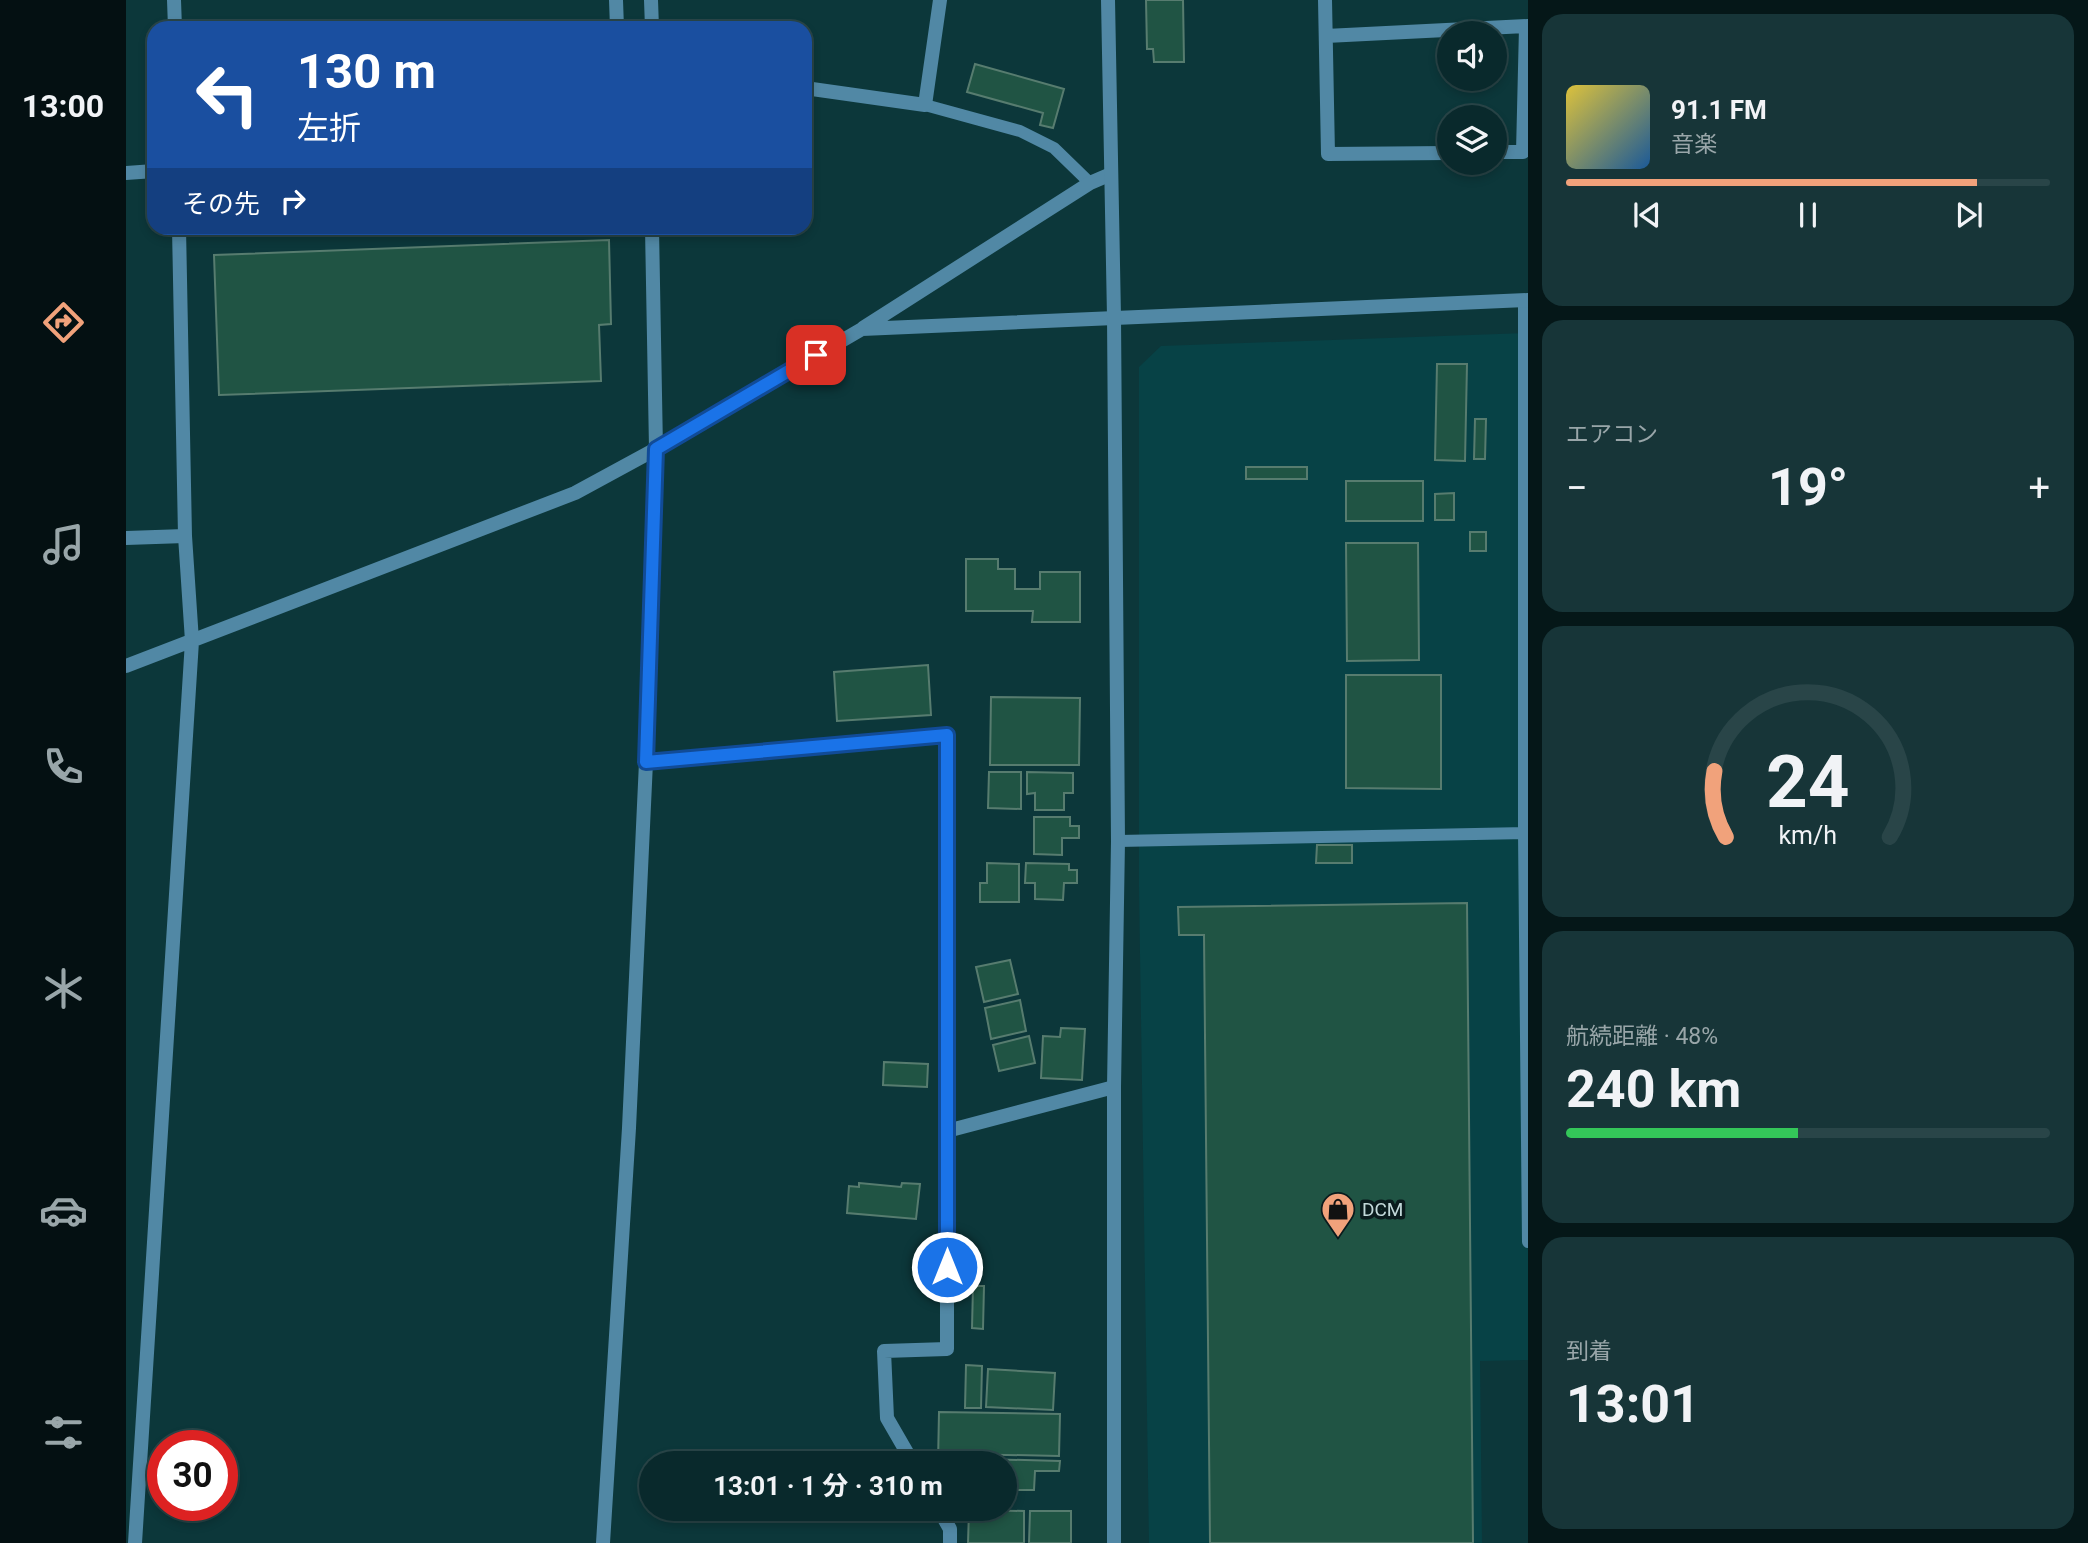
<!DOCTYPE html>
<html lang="ja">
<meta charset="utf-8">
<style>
body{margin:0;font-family:Roboto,"Noto Sans JP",sans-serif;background:#173538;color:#f1f3f6;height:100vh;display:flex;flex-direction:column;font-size:26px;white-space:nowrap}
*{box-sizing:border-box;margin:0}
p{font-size:23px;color:#99a6a9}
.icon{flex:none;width:38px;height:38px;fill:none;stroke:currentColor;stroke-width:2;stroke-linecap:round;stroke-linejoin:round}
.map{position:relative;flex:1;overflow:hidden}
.side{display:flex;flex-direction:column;gap:14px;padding:14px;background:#051718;width:560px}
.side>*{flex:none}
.guide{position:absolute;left:21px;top:21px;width:665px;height:214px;border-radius:21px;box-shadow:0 4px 10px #0003,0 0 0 2px #294548;background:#1a4fa0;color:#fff;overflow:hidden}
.buttons{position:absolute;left:1311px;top:21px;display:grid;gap:14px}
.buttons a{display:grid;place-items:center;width:70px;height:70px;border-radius:50%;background:#09292c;box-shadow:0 4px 10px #0003,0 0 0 2px #294548;font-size:35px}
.speed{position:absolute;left:21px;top:1430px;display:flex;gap:14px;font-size:35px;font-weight:700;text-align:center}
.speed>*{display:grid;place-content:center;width:91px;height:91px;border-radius:50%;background:#09292c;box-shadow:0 4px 10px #0003,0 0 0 2px #294548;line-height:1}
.speed .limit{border:10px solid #d22;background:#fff;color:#111}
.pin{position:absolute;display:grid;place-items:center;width:60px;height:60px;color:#fff;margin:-30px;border-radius:14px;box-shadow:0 4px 10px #0006}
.me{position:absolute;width:77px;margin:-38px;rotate:0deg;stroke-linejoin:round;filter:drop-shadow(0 0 5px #0008)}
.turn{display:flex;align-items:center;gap:24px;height:147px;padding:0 35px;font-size:32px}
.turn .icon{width:91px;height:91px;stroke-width:2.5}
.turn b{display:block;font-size:49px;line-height:60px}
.then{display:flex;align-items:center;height:66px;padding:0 35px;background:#0003;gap:14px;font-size:26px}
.big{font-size:52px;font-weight:700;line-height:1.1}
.side .card{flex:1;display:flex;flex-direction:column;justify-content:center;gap:10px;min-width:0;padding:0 24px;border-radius:21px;background:#173538}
.side .dial{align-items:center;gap:0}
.dial svg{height:182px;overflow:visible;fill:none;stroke:#294548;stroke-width:7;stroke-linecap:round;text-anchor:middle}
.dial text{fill:#f1f3f6;stroke:none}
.song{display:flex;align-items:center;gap:21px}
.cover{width:84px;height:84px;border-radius:10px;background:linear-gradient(135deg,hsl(50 70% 55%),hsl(210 70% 35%))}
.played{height:7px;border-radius:4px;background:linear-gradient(90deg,#f1a27b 85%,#294548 85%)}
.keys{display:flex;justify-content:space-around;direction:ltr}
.heat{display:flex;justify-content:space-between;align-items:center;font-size:38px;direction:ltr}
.charge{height:10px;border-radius:5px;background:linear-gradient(90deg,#34c759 48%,#294548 0)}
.trip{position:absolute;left:513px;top:1451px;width:378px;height:70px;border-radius:35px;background:#09292c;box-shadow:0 4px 10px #0003,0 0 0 2px #294548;font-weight:700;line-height:70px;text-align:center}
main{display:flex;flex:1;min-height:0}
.menu{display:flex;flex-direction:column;width:126px;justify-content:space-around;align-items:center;background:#041012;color:#99a6a9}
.menu .icon{width:49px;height:49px}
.menu .current{color:#f1a27b}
.menu b{font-size:32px;color:#f1f3f6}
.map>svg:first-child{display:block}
</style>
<main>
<nav class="menu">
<b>13:00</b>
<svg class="icon current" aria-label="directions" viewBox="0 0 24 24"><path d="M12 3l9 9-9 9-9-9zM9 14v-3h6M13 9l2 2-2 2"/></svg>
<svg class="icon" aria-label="music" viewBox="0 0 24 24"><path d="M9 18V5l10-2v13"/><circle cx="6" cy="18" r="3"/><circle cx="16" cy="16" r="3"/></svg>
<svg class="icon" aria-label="phone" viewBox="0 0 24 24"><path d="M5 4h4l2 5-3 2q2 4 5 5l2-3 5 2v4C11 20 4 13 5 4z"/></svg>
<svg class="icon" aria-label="climate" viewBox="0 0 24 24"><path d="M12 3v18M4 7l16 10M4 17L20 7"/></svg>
<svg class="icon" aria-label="car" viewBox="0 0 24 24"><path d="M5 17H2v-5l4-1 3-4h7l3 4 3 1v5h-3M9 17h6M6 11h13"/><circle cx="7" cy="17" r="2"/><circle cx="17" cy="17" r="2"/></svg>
<svg class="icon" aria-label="filters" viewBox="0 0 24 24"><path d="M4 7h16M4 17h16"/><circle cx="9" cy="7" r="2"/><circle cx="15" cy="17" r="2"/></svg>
</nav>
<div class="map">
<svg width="1402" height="1543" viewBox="0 0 1402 1543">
<rect width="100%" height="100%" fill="#0c373a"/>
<path fill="#074246" d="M1402 333V1360L1354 1361 1356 1543H1023L1013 887V367L1035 346Z"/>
<path fill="#205444" stroke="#577c6f" stroke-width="2" d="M1020 0H1057L1058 62H1028L1027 49H1021Z
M849 64 938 89 927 128 914 125 917 113 841 92Z
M483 240 485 324 473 325 475 381 93 395 88 255Z
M1311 364H1341L1339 461 1309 460Z
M1349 419H1360L1359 459H1348Z
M1120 467H1181V479H1120Z
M1220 481H1297V521H1220Z
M1328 493V520H1309V494Z
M1344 532H1360V551H1344Z
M1220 543H1292L1293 660 1221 661Z
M840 559H872V569H889V589H914V572H954V622H906L907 611H840Z
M802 665 805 715 711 721 708 672Z
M1220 675H1315V789L1220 788Z
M865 697 954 698 953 765H864Z
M863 772H895V809L862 808Z
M901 772 947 773V793H938V810H909V793L901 794Z
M908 817H944V826H953V838H936V855L908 854Z
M1191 845H1226V863H1190Z
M861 863 893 864V902H854V883H861Z
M900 863 943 864V870H951V883H938L937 900 909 899V883H899Z
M1341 903 1347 1543H1084L1078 935H1053L1052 907Z
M884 960 892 994 858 1002 850 967Z
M894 1000 900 1031 865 1039 859 1008Z
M935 1028 959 1029 956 1080 915 1078 917 1036 934 1037Z
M903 1036 909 1063 873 1071 867 1045Z
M758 1062 802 1064 801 1087 757 1085Z
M733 1183 775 1187 776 1183 794 1184 790 1219 721 1213 723 1186 733 1187Z
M847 1286H858L857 1329 846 1328Z
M840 1365 856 1366 855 1408H839Z
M862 1369 929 1373 927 1410 860 1407Z
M813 1412 934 1414 933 1456 836 1454V1463H812Z
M856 1459 934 1461 933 1471H909L908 1490H890V1477H878V1463H856Z
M843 1510 898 1511V1543H842Z
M904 1511H945V1543H903Z"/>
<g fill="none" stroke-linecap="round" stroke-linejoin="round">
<path stroke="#5188a5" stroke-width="12" d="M799 105 894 131 928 148 964 183
M1398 300V833L1402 1242
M992 841 1402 833"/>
<path stroke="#5188a5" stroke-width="14" d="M48 0 49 28
M490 0 491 28
M525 0 526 28
M1199 0 1202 154 1323 153
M1200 36 1402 26
M679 88 799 105 814 0
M1368 152H1397L1400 27
M0 173 28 171
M737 328 964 183 985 174
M0 538 59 536
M0 666 449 493 530 449 736 329 1402 300
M520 762 821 735V1349L758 1351 761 1418 787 1463
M821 1131 988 1087
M812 1508 824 1529V1543
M9 1543 66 641 59 536 53 228
M477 1543 503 1128 520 762 530 449 526 228"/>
<path stroke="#5188a5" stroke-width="14" d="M982 0 988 317 992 841 988 1087V1543"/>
</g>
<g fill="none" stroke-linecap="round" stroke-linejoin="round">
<defs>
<path id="route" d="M690 355 530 449 520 762 821 735V1267"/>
</defs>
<use href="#route" stroke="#114b97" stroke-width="18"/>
<use href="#route" stroke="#1a73e8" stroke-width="12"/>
</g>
<defs>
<symbol id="shop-pin" viewBox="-11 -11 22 30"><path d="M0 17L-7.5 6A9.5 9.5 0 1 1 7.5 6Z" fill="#f1a27b" stroke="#0a1b1d"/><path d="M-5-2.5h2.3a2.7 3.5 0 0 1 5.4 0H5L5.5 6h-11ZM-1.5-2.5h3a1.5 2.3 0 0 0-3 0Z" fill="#111"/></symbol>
</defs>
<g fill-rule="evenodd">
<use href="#shop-pin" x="1193" y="1190" width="38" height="52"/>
</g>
<g text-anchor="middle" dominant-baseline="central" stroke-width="7" stroke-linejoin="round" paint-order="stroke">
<g font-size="19" fill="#c3d9da" stroke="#0a1b1d" text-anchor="start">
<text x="1236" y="1209">DCM</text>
</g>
</g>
</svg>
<div class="buttons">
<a><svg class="icon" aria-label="sound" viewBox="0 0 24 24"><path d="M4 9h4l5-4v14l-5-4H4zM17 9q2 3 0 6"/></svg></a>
<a><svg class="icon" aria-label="layers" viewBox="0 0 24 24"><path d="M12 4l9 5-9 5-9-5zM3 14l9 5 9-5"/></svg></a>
</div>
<div class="speed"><div class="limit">30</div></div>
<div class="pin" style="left:690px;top:355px;background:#d93025"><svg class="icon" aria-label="arrive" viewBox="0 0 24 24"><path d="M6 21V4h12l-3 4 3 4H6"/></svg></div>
<svg class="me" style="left:821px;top:1267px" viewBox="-20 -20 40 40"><circle r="17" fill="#1a73e8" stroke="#fff" stroke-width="3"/><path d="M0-11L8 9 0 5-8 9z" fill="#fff"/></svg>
<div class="trip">13:01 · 1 分 · 310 m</div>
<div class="guide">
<div class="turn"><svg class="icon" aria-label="left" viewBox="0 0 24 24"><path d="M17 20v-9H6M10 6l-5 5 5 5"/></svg><div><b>130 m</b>左折</div></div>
<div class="then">その先<svg class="icon" aria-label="right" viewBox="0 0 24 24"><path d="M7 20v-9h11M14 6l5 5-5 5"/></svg></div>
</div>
</div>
<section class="side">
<div class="card">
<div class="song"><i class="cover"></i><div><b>91.1 FM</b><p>音楽</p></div></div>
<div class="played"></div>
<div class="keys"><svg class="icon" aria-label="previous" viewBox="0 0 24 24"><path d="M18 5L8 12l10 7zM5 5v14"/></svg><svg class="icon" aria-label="pause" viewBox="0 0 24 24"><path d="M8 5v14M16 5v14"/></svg><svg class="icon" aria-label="next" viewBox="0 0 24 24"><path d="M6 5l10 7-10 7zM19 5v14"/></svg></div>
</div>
<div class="card"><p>エアコン</p>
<div class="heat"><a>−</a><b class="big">19°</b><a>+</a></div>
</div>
<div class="card dial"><svg viewBox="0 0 100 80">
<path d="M14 69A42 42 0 1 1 86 69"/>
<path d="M14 69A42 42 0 0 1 9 40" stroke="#f1a27b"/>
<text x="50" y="56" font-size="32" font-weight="700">24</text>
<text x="50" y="72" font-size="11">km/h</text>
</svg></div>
<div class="card"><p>航続距離 · 48%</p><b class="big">240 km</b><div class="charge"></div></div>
<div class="card"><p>到着</p><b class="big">13:01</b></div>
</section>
</main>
